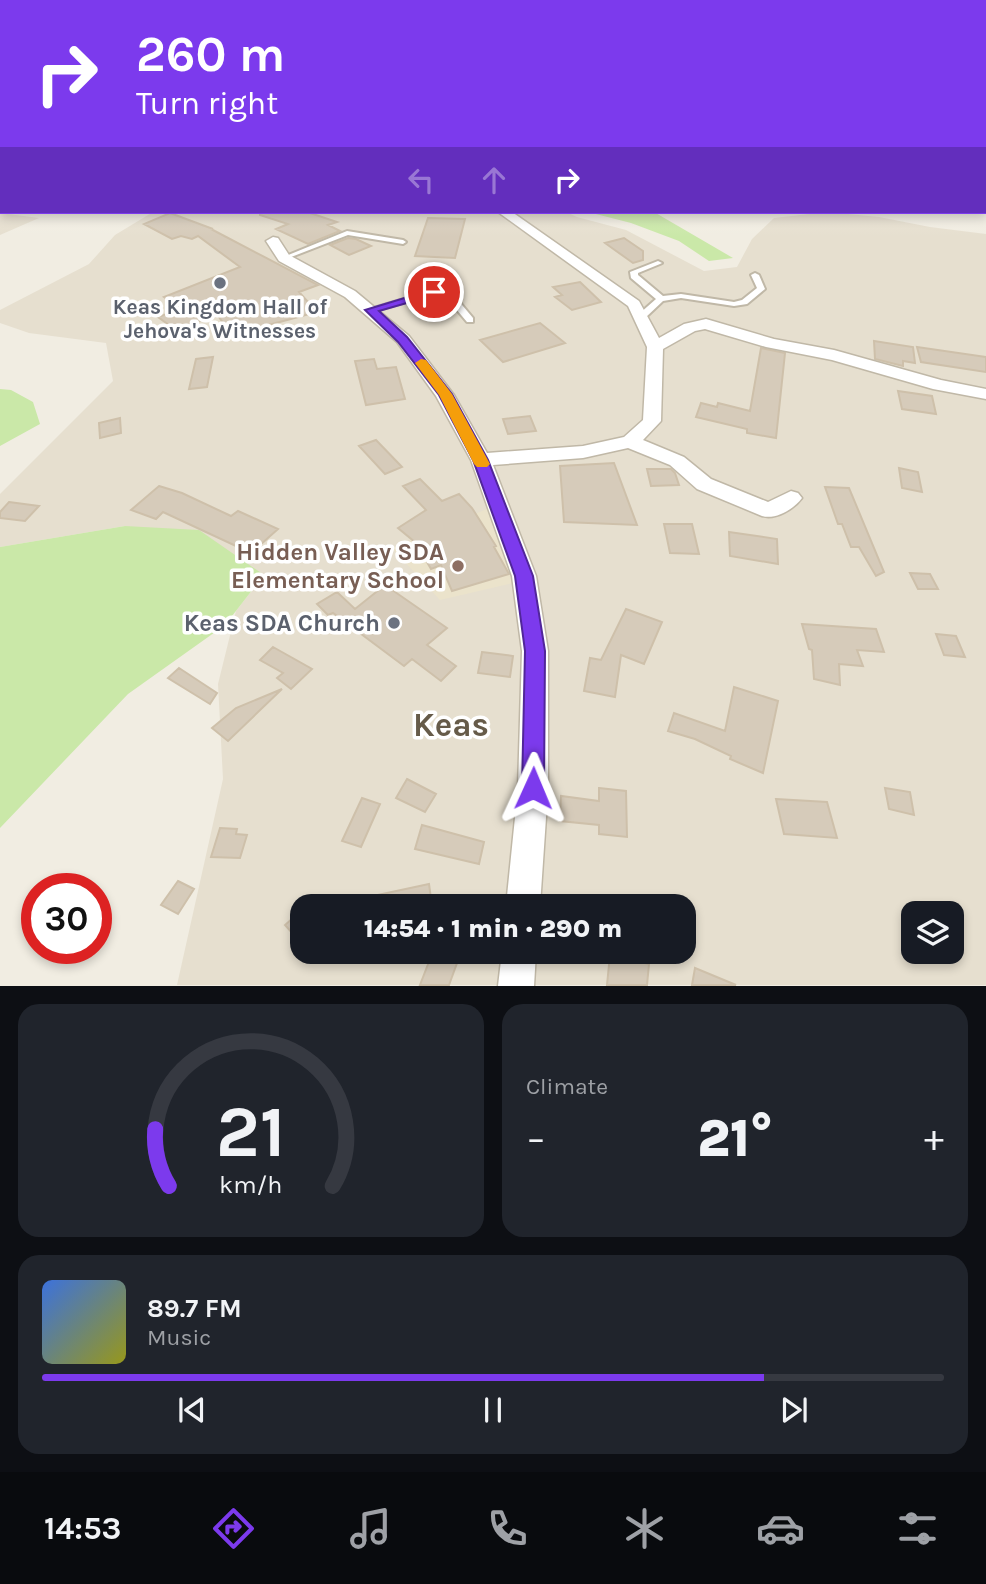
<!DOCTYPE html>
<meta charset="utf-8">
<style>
body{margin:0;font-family:Karla,sans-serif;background:#20242c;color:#f1f3f6;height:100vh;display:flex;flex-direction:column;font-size:26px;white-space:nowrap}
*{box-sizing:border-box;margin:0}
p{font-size:23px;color:#9ea1a6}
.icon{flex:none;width:38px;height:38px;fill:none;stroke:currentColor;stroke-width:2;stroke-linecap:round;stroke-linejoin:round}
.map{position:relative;height:986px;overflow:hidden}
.side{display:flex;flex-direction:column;gap:18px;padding:18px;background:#0d0f14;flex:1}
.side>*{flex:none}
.guide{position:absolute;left:0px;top:0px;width:987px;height:214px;box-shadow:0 4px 10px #0003;background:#7c3aed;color:#fff;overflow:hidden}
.tools{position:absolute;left:901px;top:901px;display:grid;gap:14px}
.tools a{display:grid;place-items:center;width:63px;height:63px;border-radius:14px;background:#171b24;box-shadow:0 4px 10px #0003;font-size:35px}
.speed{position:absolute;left:21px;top:873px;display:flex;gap:14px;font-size:35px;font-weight:700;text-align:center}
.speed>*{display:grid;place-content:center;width:91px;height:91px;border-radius:50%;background:#171b24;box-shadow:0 4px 10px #0003;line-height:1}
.speed .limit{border:10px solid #d22;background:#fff;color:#111}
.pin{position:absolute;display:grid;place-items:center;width:60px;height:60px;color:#fff;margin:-30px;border:4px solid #fff;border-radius:50%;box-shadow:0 2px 7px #0007}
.me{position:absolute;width:77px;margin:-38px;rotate:1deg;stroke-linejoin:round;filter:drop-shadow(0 0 5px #0008)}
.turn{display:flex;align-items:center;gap:24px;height:147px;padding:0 21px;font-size:32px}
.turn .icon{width:91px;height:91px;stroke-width:2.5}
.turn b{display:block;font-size:49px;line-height:60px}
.lanes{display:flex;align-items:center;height:66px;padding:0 21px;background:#0003;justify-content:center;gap:35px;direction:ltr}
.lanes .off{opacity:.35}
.big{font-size:52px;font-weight:800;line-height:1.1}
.side .card{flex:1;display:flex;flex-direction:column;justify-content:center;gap:10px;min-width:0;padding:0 24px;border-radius:21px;background:#20242c}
.side .dial{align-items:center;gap:0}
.dial svg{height:182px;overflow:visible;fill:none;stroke:#363941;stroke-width:7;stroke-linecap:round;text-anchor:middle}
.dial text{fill:#f1f3f6;stroke:none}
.song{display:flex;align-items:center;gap:21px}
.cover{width:84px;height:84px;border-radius:10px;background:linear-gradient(135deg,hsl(220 70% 55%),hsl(60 70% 35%))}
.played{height:7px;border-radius:4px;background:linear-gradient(90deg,#7c3aed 80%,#363941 80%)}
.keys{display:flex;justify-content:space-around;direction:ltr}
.heat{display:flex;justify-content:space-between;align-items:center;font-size:38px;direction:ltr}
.side .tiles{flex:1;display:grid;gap:18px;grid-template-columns:1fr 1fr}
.card:last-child{grid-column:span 2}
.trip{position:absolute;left:290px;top:894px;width:406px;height:70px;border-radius:21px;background:#171b24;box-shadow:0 4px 10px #0003;font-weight:800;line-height:70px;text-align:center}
.tabs{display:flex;height:112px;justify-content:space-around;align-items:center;background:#090b0e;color:#9ea1a6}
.tabs .icon{width:49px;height:49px}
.tabs .selected{color:#7c3aed}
.tabs b{font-size:32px;color:#f1f3f6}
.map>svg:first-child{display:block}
</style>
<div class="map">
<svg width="986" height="986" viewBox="0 0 986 986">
<rect width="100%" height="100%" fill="#f1ede2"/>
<path fill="#e6dfcf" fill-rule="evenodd" d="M153 212H566L577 217 626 230 704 271 737 267 752 239 774 218 827 212 879 217 930 227 986 234V985H177L223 779 218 684 236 611 264 575 125 526 0 547V494L113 381 106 343 29 333 0 323V310L89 264 115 235ZM303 906H684V952H303ZM914 914H952V952H914Z
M0 213 39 218 0 235Z"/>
<path fill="#ebe3cb" d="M487 509 513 583 440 600 392 548Z"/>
<path fill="#cae8a8" d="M588 212H654L733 258 709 261 679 241 631 223Z
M0 389 11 390 33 402 40 424 0 446Z
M125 526 199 530 264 575 225 625 128 694 0 828V547Z"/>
<path fill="#d6cbba" stroke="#cec0aa" stroke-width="2" d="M260 212H307L337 222 328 225 340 231 308 244 276 229 288 224 260 215Z
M170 213 213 229H211L318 285 299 292 317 312 231 335 217 314 176 330 158 317 181 309 164 297 240 267 198 236 192 239 181 236 172 239 144 224Z
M428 218 465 219 455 258 415 256Z
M348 238 356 239 371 246 349 255 330 245Z
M624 238 643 251V260L633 263 605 243Z
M580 282 601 302 572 310 555 297 562 295 553 287Z
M540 323 565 343 503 362 480 340Z
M874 341 913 347 915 363 903 361V366L875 359Z
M917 347 986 357V372L921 362Z
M761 348 785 353 776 438 747 433V429L696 417 701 403 717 407 718 403 750 411Z
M213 357 207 387 189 389 196 359Z
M374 359 377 369 396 367 405 399 366 405 355 361Z
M898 391 932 396 936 414 902 409Z
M530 416 536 431 508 434 503 419Z
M120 418 121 433 100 438 99 423Z
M376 440 402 467 385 474 359 446Z
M614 463 637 525 564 522 560 466Z
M899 468 918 472 922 492 902 488Z
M647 469H671L675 473 679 485 651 486Z
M420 479 442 501 459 494 472 508 496 546 494 547 509 574 452 591 441 565 431 569 416 543 398 528 426 510 403 486Z
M159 486 182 493 231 516 238 511 278 529 251 553 163 512 156 519 131 510Z
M825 487 849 488 884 572 876 576 859 547H851L842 524H838Z
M9 502 39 506 25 521 0 518V512Z
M664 524H692L699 554 670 553Z
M729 532 777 539 778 564 730 556Z
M910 573 930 574 938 589H918Z
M385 585 447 628 427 645 456 666 441 681 412 659 404 666 333 613 328 615 317 604 337 592 355 609Z
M626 609 662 622 644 664 621 655 615 697 584 691 590 658 601 660Z
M802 624 876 629 884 652 857 650 863 666 839 664 840 685 814 679 812 650 809 649Z
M936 634 956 636 965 657 944 655Z
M273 647 312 669 291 689 277 678 283 673 260 660Z
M482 652 513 656 510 677 478 673Z
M179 668 217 693 210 704 168 678Z
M734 687 778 701 763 773 730 759 731 756 695 739 668 731 674 713 725 731Z
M282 689 228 741 212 728 236 708Z
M407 779 436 794 425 812 396 798Z
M599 788 626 791 627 837 599 834V825L560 821 561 796 599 801Z
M885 788 910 792 914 815 889 809Z
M362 798 380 804 361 847 342 841Z
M776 799 827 802 837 838 784 834Z
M422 825 484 842 479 864 415 849Z
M220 828 237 829 236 834 247 835 240 858 211 857Z
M178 881 194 889 178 914 161 905Z
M429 884 432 906H354V900Z
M303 909V945L285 925Z
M432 954 457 963 449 985H420Z
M610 955 649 964 647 985H607Z
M695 968 736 985H692Z"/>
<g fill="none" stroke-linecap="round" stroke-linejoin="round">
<defs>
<path id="lane" d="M347 231 403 240 406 242 403 244 348 235 286 259 281 258Z
M658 261 662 263 660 264 638 273V275L663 296 681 294 734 302 742 300 757 288 751 275 755 273 759 275 765 289 747 304 734 306 681 298 663 301 645 318H639V314L656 299 631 278 630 272Z
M434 290 452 293 473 318V322H467L446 297 434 294 371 312 367 310Z"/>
<path id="street" d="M985 148H986V154H985Z
M498 212H512L639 301 659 338 684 324 706 319 774 339 834 350 941 380 986 389V399L933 389 832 360 766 347 705 329 695 331 663 349 661 421 643 440 684 457 711 479 768 502 791 491 798 493 802 498C794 509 776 520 762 516L697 489 670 465 628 448 583 458 493 465 536 576 548 651V788L540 906H506L518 788 522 651 512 576 471 460 436 396 397 342 345 297 279 261 266 241 273 237 278 238 289 255 355 291 409 336 454 395 487 453 583 446 624 437 643 420 647 347 628 306Z
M502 952H536L534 986H498Z"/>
</defs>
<use href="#lane" stroke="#c0b8a7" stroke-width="4"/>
<use href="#street" stroke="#c0b8a7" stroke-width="3"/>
<use href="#lane" fill="#fff" fill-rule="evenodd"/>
<use href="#street" fill="#fff" fill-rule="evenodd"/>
</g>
<linearGradient id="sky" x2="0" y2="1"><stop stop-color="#89beec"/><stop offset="0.42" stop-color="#f9f7f2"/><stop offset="1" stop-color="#f9f7f2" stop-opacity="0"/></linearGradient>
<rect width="986" height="237" fill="url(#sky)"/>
<path fill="#7c3aed" stroke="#51269a" stroke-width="2" d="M434 289 438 290V294L379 311 407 337 452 394 488 460 533 576 545 651 544 788 541 796 533 799 525 796 522 788 525 651 515 576 473 460 439 395 398 342 365 310Z"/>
<path fill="#f59e0b" d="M421 359 426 360 452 394 490 464 487 467H477L474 464 439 395 415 363Z"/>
<g fill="#6b7280" stroke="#fff" stroke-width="2.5">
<circle cx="220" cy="283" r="7"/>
<circle cx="394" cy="623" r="7"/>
</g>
<circle fill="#8d6e63" stroke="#fff" stroke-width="2.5" cx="458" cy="566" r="7"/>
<g text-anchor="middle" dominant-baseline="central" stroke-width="7" stroke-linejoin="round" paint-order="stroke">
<g font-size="21" font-weight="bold" fill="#5b616d" stroke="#fff">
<text x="220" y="307">Keas Kingdom Hall of<tspan x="220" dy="24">Jehova's Witnesses</tspan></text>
</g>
<g font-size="24" font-weight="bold" fill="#785e54" stroke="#fff" text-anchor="end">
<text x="444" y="552">Hidden Valley SDA<tspan x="444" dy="28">Elementary School</tspan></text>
</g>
<g font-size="24" font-weight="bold" fill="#5b616d" stroke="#fff" text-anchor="end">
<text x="380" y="623">Keas SDA Church</text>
</g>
<g font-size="33" font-weight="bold" fill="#665b49" stroke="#fff">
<text x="451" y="725">Keas</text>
</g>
</g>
</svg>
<div class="tools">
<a><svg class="icon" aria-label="layers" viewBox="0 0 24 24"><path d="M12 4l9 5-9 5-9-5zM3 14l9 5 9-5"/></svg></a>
</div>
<div class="speed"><div class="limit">30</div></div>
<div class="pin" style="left:434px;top:292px;background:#d93025"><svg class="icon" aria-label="arrive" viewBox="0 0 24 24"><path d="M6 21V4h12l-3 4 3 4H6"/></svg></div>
<svg class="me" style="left:533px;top:788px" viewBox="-20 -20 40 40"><path d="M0-17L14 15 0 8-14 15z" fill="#7c3aed" stroke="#fff" stroke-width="4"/></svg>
<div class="trip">14:54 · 1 min · 290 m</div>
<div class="guide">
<div class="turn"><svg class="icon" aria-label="right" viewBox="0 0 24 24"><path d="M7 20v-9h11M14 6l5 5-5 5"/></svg><div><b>260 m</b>Turn right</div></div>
<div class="lanes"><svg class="icon off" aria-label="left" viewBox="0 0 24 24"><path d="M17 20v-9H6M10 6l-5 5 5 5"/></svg><svg class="icon off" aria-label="ahead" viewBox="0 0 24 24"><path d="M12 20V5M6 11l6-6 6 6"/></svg><svg class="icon" aria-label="right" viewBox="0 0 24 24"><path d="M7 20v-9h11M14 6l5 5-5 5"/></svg></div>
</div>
</div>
<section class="side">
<div class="tiles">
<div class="card dial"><svg viewBox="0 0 100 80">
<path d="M14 69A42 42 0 1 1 86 69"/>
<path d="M14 69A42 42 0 0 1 8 44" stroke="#7c3aed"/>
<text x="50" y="56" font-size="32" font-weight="700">21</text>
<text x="50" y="72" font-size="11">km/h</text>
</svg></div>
<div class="card"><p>Climate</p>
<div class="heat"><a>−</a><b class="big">21°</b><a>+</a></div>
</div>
<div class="card">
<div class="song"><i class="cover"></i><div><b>89.7 FM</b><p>Music</p></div></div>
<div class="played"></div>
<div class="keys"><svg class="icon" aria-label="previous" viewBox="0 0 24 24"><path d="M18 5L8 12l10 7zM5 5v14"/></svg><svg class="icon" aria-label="pause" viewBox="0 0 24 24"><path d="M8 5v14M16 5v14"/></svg><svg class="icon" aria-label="next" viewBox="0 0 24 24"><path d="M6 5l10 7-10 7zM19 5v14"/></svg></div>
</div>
</div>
</section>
<nav class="tabs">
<b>14:53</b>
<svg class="icon selected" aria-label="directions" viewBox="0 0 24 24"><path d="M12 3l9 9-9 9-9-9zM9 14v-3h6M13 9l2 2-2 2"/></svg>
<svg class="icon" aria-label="music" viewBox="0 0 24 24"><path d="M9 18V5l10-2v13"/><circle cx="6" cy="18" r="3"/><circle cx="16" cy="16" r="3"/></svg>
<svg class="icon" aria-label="phone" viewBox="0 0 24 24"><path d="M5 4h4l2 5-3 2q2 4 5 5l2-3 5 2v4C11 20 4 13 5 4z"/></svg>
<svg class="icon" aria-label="climate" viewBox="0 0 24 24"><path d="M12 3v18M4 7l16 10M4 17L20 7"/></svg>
<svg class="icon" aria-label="car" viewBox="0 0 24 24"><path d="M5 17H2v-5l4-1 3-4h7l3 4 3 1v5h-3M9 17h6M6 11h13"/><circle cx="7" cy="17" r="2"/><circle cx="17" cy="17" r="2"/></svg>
<svg class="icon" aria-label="filters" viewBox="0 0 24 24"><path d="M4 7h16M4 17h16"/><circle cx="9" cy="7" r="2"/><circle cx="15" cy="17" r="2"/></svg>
</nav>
